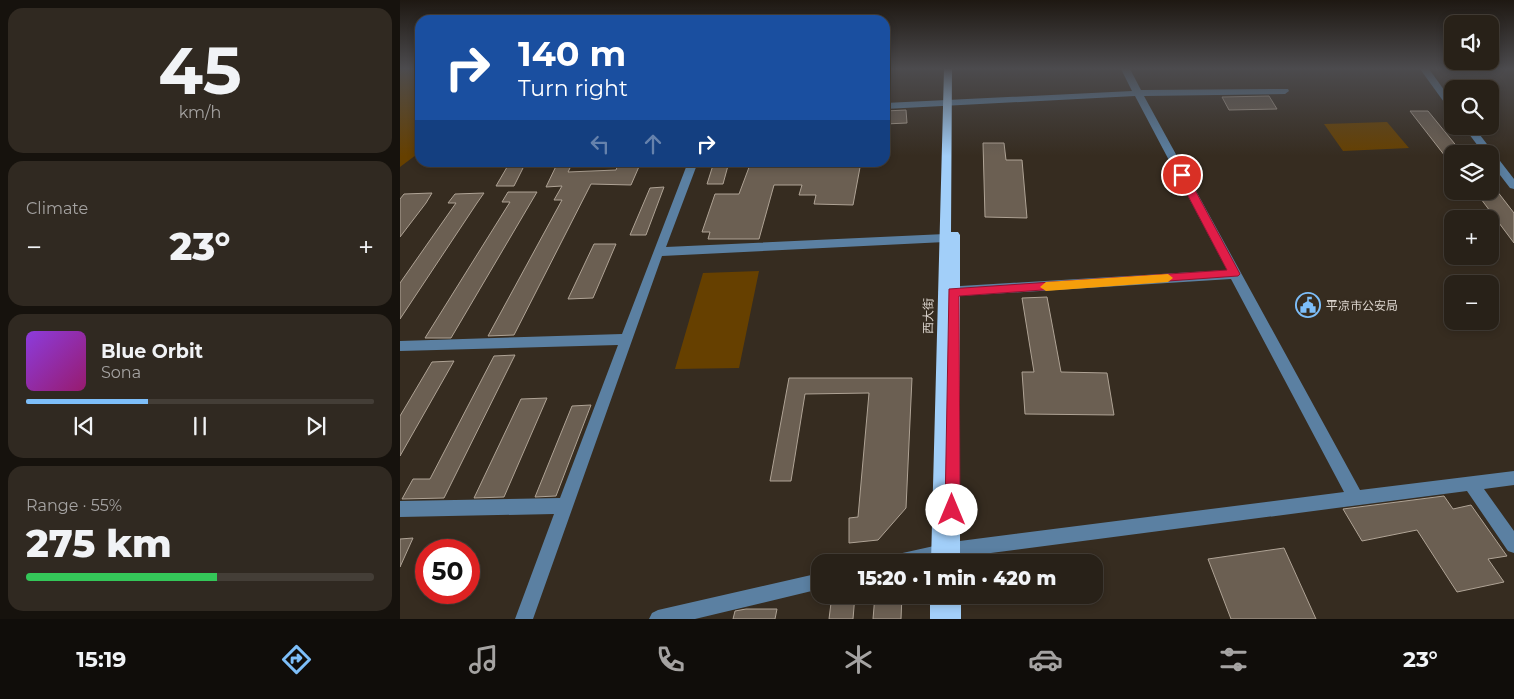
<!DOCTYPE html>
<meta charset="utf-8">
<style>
body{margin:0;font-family:Montserrat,"Noto Sans SC",sans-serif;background:#302921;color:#f1f3f6;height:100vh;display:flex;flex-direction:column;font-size:19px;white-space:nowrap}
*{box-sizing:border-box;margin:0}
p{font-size:16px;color:#a5a3a2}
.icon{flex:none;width:28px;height:28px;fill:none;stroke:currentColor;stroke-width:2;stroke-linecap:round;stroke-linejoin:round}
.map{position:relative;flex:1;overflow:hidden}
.side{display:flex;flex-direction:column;gap:8px;padding:8px;background:#16120d;width:400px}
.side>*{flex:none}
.hud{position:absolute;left:15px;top:15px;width:475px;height:152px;border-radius:15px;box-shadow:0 2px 8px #0003,0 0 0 1px #443e37;background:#1a4fa0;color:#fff;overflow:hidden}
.tools{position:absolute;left:1044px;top:15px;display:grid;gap:10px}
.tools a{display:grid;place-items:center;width:55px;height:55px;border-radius:10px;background:#282118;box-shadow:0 2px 8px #0003,0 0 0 1px #443e37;font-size:25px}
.speed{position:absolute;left:15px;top:539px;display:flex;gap:10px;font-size:25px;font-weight:700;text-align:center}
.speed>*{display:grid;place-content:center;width:65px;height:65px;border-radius:50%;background:#282118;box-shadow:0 2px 8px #0003,0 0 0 1px #443e37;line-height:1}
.speed .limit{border:8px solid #d22;background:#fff;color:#111}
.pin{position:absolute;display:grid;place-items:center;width:42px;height:42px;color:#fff;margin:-21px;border:2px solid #fff;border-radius:50%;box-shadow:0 1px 5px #0007}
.me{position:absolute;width:55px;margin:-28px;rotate:0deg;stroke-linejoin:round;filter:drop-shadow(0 0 4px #0008)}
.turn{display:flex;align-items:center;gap:18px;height:105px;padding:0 20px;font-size:22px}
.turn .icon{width:65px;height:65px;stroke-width:2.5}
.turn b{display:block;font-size:35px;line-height:42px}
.lanes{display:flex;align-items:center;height:48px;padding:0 20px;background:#0003;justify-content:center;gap:25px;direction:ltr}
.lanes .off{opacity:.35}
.big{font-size:38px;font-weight:800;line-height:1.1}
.side .widget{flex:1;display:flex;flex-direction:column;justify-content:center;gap:8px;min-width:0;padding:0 18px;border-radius:15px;background:#302921}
.side .dial{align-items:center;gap:0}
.dial b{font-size:65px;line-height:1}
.song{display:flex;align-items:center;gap:15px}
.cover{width:60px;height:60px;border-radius:8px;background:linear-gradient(135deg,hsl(270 70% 55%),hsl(320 70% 35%))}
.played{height:5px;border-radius:2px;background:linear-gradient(90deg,#7dbef9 35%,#443e37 35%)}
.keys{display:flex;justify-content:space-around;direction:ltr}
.heat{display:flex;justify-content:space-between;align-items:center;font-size:28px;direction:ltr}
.charge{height:8px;border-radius:4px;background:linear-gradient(90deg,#34c759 55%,#443e37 0)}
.trip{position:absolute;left:411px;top:554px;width:292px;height:50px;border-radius:15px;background:#282118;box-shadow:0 2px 8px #0003,0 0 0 1px #443e37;font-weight:800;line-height:50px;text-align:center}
.menu{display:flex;height:80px;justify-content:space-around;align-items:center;background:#100d0a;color:#a5a3a2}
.menu .icon{width:35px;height:35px}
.menu .on{color:#7dbef9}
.menu b{font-size:22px;color:#f1f3f6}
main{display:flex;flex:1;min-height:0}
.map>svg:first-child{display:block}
</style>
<main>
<section class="side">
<div class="widget dial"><b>45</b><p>km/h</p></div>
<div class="widget"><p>Climate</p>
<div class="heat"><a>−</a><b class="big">23°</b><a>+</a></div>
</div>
<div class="widget">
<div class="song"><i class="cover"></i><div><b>Blue Orbit</b><p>Sona</p></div></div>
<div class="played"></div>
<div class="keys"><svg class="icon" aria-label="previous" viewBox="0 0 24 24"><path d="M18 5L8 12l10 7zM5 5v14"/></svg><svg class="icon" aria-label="pause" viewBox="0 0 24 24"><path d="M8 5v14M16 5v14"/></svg><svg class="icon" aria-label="next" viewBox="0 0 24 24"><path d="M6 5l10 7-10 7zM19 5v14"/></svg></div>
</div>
<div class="widget"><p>Range · 55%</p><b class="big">275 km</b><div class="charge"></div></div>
</section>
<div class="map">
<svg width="1114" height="619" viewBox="0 0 1114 619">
<rect width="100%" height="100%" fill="#362c20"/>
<path fill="#664000" d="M0 69H20V152L0 167Z
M987 122 1009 148 943 151 924 124Z
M359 271 339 368 275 369 303 273Z"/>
<path fill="#6b5f52" stroke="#afa395" d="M869 96 877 109 829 110 822 97Z
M506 110 507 123 485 124V111Z
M1010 111H1028L1063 154H1052V165Z
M583 143H604L606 160H622L627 218 585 217Z
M110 162H126L114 186H96Z
M158 162H173L168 172 216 170 219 162H241L231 185 191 184 114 335 88 336 162 200H154L162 186 146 187Z
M314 162H329L323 184H307Z
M351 162H461L453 205 414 204 416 195H399L402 185H374L359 239H308L310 232H302L315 194H339Z
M1090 182 1114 213V243L1075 191H1090Z
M264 187 246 235H230L250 188Z
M108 192H137L51 338H25L110 202H102Z
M32 193 26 203 0 237V199L4 194Z
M84 193 77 203 0 319V283L56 203H48L55 194Z
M194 244H216L193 298 168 299Z
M647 297 661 372 707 373 714 415 625 414 622 372H634L622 298Z
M115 355 44 498 2 499 13 479H30L94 356Z
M54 361 0 456V416L32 362Z
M389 378H512L506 508 478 540 449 543V518L458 517 469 393 405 394 391 481H370Z
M147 398 104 497 74 498 121 399Z
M191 405 156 496 135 497 172 406Z
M1044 496 1053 509 1071 505 1107 556 1088 559 1104 582 1057 592 1017 530 962 541 943 509Z
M13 538 0 567V539Z
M884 548 916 619H831L808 559Z
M432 595H455L453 619H429Z
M475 595H502L501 619H473Z
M346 609H377L375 619H333L335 611Z"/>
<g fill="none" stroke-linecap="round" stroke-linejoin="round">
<path fill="#5b80a2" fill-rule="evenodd" d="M721 69H730L741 90 888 89 889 91 885 94 744 96 960 490 1114 471V485L1084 489 1114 531V553L1108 551 1067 491 552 558 533 562H490L492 556 498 554 552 542 944 492 831 279 544 297 538 292 544 287 827 270 735 96 485 109V103L732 91Z
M1020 69H1029L1052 101V110L1049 109Z
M1063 126H1073L1114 179V189L1110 188 1090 162V154H1084Z
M288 162H298L266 247 545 234 551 238 545 242 262 256 133 619H115L154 514 0 517V501L160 498 218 345 0 351V341L222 334Z
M420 573V589L295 619H249L252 613 258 610Z"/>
<path fill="#a2cff9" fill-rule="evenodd" d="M544 69H552L551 232H558L560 235V562H531Z
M530 595H561V619H530Z"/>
</g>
<linearGradient id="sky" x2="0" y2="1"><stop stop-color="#1e1812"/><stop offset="0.44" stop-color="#4c4b4e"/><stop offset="1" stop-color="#4c4b4e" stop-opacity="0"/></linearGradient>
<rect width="1114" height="156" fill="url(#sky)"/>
<path fill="#e11d48" stroke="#92132f" d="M782 172 787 175 840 274 838 276 559 296 560 510 558 515 552 517 547 515 545 510 549 289 827 270 777 175Z"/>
<path fill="#f59e0b" d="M768 274 773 278 768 282 646 291 640 287 646 282Z"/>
<defs>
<symbol id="civic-ring" viewBox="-11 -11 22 22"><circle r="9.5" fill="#362c20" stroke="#7dbef9" stroke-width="1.5"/><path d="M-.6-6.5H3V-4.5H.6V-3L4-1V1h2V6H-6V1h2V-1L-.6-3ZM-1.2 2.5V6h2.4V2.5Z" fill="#7dbef9"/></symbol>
</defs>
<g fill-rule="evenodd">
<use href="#civic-ring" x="894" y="291" width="28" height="28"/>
</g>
<g text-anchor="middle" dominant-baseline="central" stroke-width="4" stroke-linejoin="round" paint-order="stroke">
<g font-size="12" fill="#dcd5ce" stroke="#362c20" text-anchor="start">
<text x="926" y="305">平凉市公安局</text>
</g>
<g font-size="12" fill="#dcd5ce" stroke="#362c20">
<text transform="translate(528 316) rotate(-89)">西大街</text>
</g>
</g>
</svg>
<div class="tools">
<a><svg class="icon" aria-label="sound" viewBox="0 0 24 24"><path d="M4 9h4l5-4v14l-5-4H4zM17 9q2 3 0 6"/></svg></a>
<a><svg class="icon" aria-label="search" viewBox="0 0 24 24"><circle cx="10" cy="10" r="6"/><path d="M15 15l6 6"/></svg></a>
<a><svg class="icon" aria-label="layers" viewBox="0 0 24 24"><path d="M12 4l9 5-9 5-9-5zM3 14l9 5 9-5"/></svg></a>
<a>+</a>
<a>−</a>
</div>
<div class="speed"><div class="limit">50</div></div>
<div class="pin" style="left:782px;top:175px;background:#d93025"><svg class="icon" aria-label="arrive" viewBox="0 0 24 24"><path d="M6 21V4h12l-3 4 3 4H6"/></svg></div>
<svg class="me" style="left:552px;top:510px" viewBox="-20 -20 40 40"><circle r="19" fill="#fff"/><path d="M0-13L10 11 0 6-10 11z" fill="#e11d48"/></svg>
<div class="trip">15:20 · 1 min · 420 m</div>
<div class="hud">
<div class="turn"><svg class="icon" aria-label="right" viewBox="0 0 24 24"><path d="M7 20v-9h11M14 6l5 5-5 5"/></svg><div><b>140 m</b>Turn right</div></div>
<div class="lanes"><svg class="icon off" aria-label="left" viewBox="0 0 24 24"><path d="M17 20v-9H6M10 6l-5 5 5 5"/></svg><svg class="icon off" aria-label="ahead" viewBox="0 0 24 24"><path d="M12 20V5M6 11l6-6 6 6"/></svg><svg class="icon" aria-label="right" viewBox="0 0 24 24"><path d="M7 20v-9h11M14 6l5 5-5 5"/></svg></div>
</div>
</div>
</main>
<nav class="menu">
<b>15:19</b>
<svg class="icon on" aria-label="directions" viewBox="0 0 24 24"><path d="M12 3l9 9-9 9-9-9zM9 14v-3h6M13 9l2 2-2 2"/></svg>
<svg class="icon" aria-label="music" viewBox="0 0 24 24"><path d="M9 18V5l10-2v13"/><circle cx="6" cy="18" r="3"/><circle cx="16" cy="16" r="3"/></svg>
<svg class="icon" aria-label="phone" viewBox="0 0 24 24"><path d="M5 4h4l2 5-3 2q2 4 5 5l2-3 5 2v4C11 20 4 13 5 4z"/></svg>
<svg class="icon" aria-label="climate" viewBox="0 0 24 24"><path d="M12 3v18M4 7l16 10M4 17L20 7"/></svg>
<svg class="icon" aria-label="car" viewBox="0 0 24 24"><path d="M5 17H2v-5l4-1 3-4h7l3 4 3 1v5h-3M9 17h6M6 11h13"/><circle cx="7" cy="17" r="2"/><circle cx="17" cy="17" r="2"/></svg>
<svg class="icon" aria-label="filters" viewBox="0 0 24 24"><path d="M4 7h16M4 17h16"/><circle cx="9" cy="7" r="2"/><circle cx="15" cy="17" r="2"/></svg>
<b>23°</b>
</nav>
